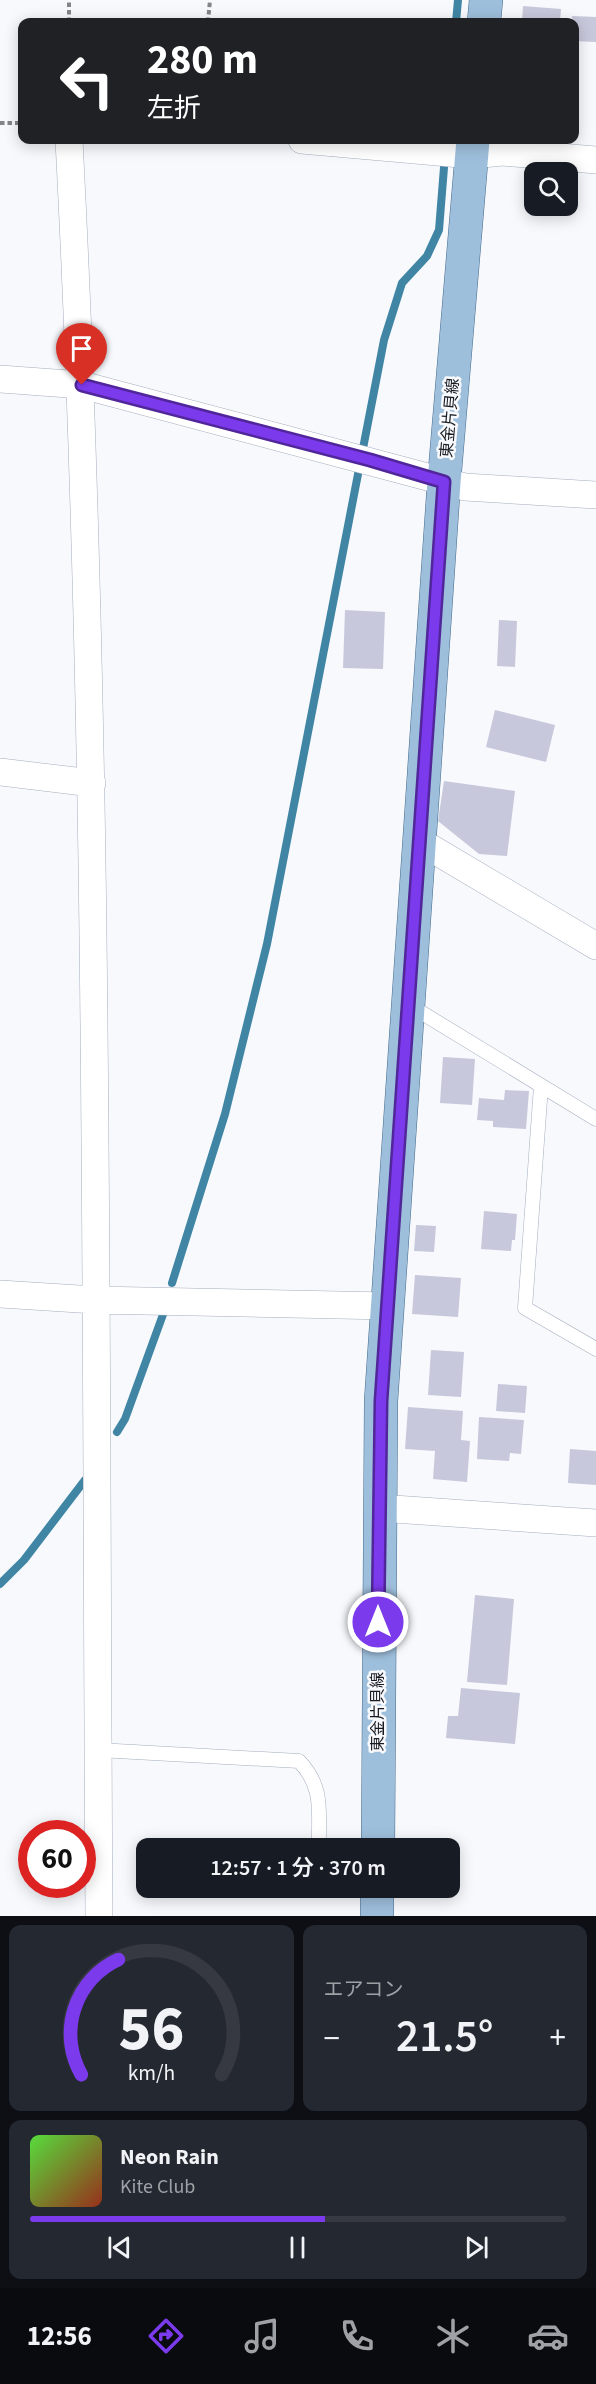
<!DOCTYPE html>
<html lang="ja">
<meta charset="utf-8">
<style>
body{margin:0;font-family:"Source Sans 3","Noto Sans JP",sans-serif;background:#242831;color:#f1f3f6;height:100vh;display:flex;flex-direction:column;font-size:22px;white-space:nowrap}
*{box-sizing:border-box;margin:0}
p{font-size:20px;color:#9ea1a6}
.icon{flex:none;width:33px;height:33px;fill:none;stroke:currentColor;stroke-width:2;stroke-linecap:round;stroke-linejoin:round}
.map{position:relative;height:1916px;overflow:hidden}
.drawer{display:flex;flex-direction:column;gap:9px;padding:9px;background:#0d0f14;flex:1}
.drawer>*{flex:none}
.guide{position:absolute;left:18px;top:18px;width:561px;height:126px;border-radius:12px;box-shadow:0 3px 15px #0003;background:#202124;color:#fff;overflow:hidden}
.fabs{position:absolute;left:524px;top:162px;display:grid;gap:12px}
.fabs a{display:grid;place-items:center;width:54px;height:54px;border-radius:12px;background:#171b24;box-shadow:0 3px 15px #0003;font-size:30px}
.speed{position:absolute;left:18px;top:1820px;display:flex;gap:12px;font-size:30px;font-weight:700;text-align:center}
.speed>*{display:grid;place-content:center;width:78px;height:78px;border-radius:50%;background:#171b24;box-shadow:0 3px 15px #0003;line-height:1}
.speed .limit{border:9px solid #d22;background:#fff;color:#111}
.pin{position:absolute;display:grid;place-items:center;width:51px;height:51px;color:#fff;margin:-62px -26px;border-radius:50% 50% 50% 0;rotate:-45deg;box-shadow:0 0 6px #0007}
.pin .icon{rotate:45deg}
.me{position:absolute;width:66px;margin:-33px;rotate:0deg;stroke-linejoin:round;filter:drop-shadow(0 0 4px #0008)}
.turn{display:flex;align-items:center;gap:21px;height:126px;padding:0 30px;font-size:27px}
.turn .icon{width:78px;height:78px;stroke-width:2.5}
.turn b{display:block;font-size:42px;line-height:51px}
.big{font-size:45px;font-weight:600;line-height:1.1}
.drawer .widget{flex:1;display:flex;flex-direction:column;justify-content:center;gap:9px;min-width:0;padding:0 21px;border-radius:12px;background:#242831}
.drawer .dial{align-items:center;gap:0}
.dial svg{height:156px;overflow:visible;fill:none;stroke:#363941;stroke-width:7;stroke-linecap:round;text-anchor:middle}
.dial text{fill:#f1f3f6;stroke:none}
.song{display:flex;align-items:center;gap:18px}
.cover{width:72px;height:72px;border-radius:9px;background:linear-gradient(135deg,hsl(110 70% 55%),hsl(10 70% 35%))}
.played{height:6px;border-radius:3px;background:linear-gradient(90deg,#7c3aed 55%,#363941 55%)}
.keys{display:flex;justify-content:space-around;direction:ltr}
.heat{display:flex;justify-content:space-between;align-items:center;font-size:33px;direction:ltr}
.drawer .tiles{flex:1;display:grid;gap:9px;grid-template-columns:1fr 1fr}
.widget:last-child{grid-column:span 2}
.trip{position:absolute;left:136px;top:1838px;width:324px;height:60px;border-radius:12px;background:#171b24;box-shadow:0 3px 15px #0003;font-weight:600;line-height:60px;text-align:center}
.menu{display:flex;height:96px;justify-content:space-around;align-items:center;background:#090b0e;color:#9ea1a6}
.menu .icon{width:42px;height:42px}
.menu .current{color:#7c3aed}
.menu b{font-size:27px;color:#f1f3f6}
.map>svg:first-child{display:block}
</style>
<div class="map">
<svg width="596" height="1916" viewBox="0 0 596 1916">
<rect width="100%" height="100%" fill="#f7f9fd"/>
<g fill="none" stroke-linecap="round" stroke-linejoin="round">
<path stroke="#4086a4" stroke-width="8" d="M456 22 458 0
M172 1283 225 1114 267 944 384 340 402 283 427 256 439 230 445 155
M117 1432 125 1419 165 1309
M0 1584 24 1560 85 1480"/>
</g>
<path fill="#c7c8db" d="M523 6 561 9 560 22H522Z
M572 16 596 17V42L574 41Z
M345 610 385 612 383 669 343 668Z
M499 620 517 621 515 667 497 666Z
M495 710 555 725 546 762 486 747Z
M444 781 515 791 507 856 479 854 438 821Z
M443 1057 475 1059 472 1105 440 1103Z
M505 1090 529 1091 526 1129 493 1127V1121L477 1120 479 1098 504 1100Z
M484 1211 517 1214 515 1240H512L511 1251 481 1249Z
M416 1225 436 1226 434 1252 414 1251Z
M415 1275 461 1278 458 1317 412 1314Z
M431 1350 464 1352 461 1397 428 1395Z
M498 1384 527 1386 525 1413 496 1411Z
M408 1407 463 1411 461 1440 470 1441 467 1482 433 1479 435 1451 405 1449Z
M479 1417 524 1420 521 1454 510 1453 509 1461 477 1459Z
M570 1449 596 1451V1485L568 1483Z
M475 1595 514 1599 507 1685 467 1682Z
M461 1688 520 1693 515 1744 446 1738 448 1716H458Z"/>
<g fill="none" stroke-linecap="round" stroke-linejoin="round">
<defs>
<path id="lane" d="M409 1005 596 1119
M541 1086 525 1308 596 1349
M98 1750 299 1761C325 1788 318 1813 319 1848"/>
<path id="street" d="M69 140C100 731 95 1324 99 1916
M302 140 472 155 502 152 596 160
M0 379 82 385 465 487 596 495
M0 772 92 783
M419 841 596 946
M0 1294 95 1300 389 1306
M379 1508 596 1523"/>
<path id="primary" d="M484 22 486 0
M378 1848 381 1401 444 482 473 140
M377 1916V1887"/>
</defs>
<use href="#lane" stroke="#a5aebe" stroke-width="15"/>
<use href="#street" stroke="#a5aebe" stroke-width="28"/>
<use href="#primary" stroke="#456a8c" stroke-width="34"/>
<path stroke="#818489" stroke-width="4" stroke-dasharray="4.5 3" stroke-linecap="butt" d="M69 22V0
M208 22 210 0
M0 123H22"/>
<use href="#lane" stroke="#fff" stroke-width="14"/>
<use href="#street" stroke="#fff" stroke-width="27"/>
<use href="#primary" stroke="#9ebfdc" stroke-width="33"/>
</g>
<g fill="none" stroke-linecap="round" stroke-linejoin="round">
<defs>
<path id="route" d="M82 385 370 460 444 482 381 1401 378 1622"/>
</defs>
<use href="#route" stroke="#51269a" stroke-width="15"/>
<use href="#route" stroke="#7c3aed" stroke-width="10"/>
</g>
<g text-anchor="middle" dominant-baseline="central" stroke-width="5" stroke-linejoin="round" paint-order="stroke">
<g font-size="16" fill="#181b21" stroke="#f7f9fd">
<text transform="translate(450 418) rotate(-85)">東金片貝線</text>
<text transform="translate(378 1712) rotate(-90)">東金片貝線</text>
</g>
</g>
</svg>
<div class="fabs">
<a><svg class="icon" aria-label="search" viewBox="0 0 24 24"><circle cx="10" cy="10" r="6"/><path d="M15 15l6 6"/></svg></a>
</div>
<div class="speed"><div class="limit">60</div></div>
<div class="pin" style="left:82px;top:385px;background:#d93025"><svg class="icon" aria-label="arrive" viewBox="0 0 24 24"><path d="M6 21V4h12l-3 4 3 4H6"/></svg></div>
<svg class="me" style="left:378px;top:1622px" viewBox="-20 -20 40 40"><circle r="17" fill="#7c3aed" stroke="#fff" stroke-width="3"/><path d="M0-11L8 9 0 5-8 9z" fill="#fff"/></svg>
<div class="trip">12:57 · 1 分 · 370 m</div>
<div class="guide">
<div class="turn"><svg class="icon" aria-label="left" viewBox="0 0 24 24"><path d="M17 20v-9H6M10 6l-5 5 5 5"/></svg><div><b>280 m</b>左折</div></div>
</div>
</div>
<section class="drawer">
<div class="tiles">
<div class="widget dial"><svg viewBox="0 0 100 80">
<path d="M14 69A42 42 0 1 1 86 69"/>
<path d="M14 69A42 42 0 0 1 33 10" stroke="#7c3aed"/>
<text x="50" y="56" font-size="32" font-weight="700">56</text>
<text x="50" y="72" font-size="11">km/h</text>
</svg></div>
<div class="widget"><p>エアコン</p>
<div class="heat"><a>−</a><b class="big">21.5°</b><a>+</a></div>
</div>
<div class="widget">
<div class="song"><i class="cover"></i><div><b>Neon Rain</b><p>Kite Club</p></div></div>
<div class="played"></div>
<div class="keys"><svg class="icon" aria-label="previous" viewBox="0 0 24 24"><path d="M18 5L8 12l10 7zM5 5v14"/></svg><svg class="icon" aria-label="pause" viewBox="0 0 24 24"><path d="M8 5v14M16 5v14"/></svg><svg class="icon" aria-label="next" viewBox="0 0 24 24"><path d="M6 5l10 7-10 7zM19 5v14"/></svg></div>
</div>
</div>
</section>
<nav class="menu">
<b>12:56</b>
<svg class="icon current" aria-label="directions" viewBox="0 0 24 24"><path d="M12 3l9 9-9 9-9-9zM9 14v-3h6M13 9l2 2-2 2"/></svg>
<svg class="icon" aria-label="music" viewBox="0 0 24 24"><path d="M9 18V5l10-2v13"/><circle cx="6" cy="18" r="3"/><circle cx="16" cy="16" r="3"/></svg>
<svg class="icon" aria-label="phone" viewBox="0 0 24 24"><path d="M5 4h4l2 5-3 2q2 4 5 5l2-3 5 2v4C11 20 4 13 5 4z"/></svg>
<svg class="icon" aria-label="climate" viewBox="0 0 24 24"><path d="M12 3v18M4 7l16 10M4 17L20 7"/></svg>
<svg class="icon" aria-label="car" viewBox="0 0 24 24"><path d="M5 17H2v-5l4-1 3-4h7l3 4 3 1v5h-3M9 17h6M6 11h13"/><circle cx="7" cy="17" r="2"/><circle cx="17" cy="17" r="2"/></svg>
</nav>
